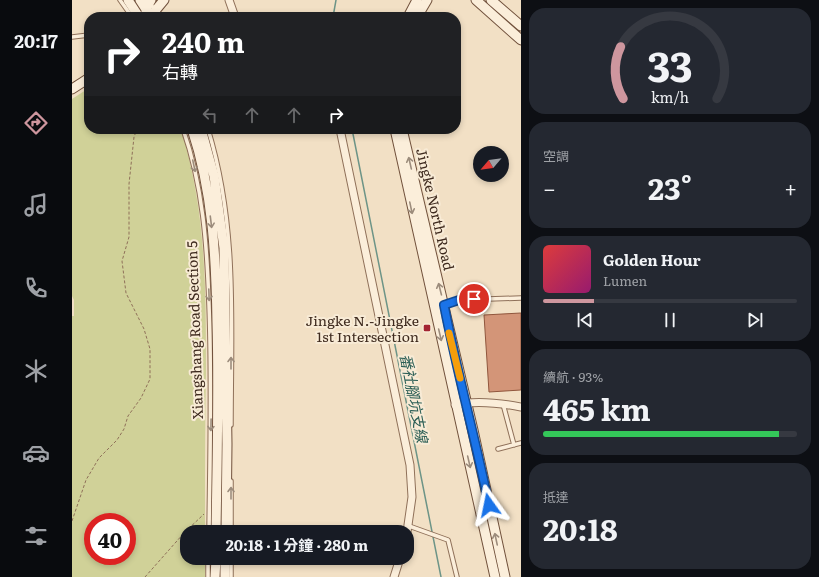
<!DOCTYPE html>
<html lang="zh-TW">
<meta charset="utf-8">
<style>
body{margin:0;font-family:Literata,"Noto Sans TC",serif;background:#242831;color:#f1f3f6;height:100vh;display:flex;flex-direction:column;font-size:15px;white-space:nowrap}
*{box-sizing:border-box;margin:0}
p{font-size:13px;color:#9ea1a6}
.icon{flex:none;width:22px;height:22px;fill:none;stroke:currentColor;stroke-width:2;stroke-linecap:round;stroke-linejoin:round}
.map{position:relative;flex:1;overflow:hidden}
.panel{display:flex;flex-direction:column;gap:8px;padding:8px;background:#0d0f14;width:298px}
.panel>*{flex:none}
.guide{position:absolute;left:12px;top:12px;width:377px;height:122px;border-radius:16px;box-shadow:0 2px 6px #0003;background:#202124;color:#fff;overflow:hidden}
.needle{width:26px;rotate:241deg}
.buttons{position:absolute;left:401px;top:146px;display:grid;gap:8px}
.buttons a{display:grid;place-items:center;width:36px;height:36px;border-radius:50%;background:#171b24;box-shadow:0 2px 6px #0003;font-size:20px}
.speed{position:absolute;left:12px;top:513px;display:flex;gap:8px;font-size:20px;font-weight:700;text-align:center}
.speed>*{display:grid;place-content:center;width:52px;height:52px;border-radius:50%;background:#171b24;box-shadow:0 2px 6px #0003;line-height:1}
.speed .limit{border:6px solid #d22;background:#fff;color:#111}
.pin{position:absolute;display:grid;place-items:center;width:34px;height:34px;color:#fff;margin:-17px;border:2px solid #fff;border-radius:50%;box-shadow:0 1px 4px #0007}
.me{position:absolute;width:44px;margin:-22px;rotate:348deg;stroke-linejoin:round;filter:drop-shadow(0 0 3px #0008)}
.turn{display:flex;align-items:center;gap:14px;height:84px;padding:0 12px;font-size:18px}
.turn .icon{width:52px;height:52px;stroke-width:2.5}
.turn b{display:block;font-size:28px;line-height:34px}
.lanes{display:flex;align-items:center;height:38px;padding:0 12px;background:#0003;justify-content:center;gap:20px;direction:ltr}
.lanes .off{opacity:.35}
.big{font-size:30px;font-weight:700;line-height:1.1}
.panel .widget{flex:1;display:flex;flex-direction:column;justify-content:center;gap:6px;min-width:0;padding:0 14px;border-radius:16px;background:#242831}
.panel .dial{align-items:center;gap:0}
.dial svg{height:104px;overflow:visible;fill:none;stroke:#363941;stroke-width:7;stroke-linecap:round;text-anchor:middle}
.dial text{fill:#f1f3f6;stroke:none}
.song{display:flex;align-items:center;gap:12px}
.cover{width:48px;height:48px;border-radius:6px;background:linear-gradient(135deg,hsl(0 70% 55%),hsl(320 70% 35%))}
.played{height:4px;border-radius:2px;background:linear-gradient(90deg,#ce969e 20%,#363941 20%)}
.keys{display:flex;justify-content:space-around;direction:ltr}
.heat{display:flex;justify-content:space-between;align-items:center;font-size:22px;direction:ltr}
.charge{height:6px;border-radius:3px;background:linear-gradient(90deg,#34c759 93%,#363941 0)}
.trip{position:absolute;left:108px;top:525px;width:234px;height:40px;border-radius:16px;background:#171b24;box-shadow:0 2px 6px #0003;font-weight:700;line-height:40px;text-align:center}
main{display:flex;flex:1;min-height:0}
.tab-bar{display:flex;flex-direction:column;width:72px;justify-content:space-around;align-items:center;background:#090b0e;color:#9ea1a6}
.tab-bar .icon{width:28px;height:28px}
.tab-bar .active{color:#ce969e}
.tab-bar b{font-size:18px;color:#f1f3f6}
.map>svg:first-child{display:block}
</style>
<main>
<nav class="tab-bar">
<b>20:17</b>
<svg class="icon active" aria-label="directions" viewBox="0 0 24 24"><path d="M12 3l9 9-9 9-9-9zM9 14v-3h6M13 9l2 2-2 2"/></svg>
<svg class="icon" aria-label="music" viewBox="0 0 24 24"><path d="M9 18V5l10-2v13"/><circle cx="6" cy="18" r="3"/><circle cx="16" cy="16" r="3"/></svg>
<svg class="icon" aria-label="phone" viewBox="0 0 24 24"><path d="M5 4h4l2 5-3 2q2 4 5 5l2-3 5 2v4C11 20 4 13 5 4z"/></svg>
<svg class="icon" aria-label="climate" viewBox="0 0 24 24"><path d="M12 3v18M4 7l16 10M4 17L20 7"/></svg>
<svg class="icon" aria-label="car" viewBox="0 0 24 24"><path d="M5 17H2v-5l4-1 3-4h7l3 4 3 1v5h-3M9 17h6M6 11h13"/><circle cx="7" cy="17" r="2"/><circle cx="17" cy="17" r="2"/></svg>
<svg class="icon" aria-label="filters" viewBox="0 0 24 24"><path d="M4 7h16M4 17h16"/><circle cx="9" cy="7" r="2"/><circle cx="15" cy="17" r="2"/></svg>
</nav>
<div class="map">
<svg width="449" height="577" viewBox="0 0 449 577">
<rect width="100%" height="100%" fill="#f2e0c5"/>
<path fill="#d0d198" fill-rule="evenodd" d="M17 88V129H109C134 210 134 288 134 372 133 425 133 479 133 532H115V558H133V577H0V316H2V300L0 296V99ZM21 522H55V556H21Z"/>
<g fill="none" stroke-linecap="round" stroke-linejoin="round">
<path stroke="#6d9487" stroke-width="1.5" d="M261 17 264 0
M280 129 369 577"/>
</g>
<path fill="#d39578" stroke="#90563d" d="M449 313V390L417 392 412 315Z"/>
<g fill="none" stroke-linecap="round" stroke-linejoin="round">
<defs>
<path id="lane" d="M48 0 60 17
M78 2 86 17
M0 37 17 35
M111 129C131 186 135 245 137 305 140 381 138 456 137 532
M136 129C166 227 159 324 159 425
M373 305 387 300 449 298
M431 404 442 445
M426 449 449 443
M337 526 376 540 385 577
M159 532V481
M136 577V558
M159 577V558"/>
<path id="street" d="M157 0 163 17
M268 129 338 465 340 497 335 532
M383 405C404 400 428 403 449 407
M322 577 328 558"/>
<path id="secondary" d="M56 0 67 17
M68 0 79 17
M404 0 449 40
M419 0 449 26
M74 14V8L79 0
M78 17 92 0
M336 17 345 0
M345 17 355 0
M0 89 17 78
M120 129C141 192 144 258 145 323 147 393 145 462 144 532
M129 129 142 176 152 248 155 444 154 532
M323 129 423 577
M330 129 401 430 433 577
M143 577 144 558
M153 577V558"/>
</defs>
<use href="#lane" stroke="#8f7059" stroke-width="5.5"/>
<use href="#street" stroke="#8f7059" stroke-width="9"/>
<use href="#secondary" stroke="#71513c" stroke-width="11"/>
<path stroke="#8f7059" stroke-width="1" stroke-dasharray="3 2" stroke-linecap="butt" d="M0 521 14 480 27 458 45 440 52 429 56 416 69 398 78 379V349L72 329 54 293 50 261 57 237V184L62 137 65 129
M73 577 112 533 132 514"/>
<use href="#lane" stroke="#fbeeda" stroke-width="3.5"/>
<use href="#street" stroke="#fbeeda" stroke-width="7"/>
<use href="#secondary" stroke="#fbeeda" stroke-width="9"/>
</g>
<defs><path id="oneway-shaft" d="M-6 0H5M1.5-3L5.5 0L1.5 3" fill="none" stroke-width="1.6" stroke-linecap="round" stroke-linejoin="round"/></defs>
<g stroke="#9c8c7c">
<use href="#oneway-shaft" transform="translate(338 163) rotate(-103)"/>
<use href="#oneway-shaft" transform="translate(122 166) rotate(78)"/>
<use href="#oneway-shaft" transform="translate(339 208) rotate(78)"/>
<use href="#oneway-shaft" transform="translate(139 222) rotate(83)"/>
<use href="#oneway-shaft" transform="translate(368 289) rotate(-104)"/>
<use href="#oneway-shaft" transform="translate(137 295) rotate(88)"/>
<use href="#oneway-shaft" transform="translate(368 335) rotate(77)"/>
<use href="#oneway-shaft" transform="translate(159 363) rotate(-90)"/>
<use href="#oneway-shaft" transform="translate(139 425) rotate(91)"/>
<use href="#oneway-shaft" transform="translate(397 462) rotate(77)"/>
<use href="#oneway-shaft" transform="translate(159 493) rotate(-90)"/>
<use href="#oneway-shaft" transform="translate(424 539) rotate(-102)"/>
</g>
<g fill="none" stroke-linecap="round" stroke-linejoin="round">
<defs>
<path id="route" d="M402 299 387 300 372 305C385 372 403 438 417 505"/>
</defs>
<use href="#route" stroke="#114b97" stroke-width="10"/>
<use href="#route" stroke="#1a73e8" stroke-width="7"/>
<path stroke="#f59e0b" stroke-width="7" d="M377 333 388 378"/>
</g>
<rect fill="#a32432" stroke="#f8ebd6" stroke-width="1.5" x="351" y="324" width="8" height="8" rx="2"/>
<g text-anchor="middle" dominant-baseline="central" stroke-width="4" stroke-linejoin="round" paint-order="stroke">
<g font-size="14" fill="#3e2a1e" stroke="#f8ebd6">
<text transform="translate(364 209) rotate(77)">Jingke North Road</text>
<text transform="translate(122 330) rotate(-92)">Xiangshang Road Section 5</text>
</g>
<g font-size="14" fill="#3e2a1e" stroke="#f8ebd6" text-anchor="end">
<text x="347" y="320">Jingke N.-Jingke<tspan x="347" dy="16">1st Intersection</tspan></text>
</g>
<g font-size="15" font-style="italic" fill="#2c5f56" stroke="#f8ebd6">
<text transform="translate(343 398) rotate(79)">番社腳坑支線</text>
</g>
</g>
</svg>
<div class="buttons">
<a><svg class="needle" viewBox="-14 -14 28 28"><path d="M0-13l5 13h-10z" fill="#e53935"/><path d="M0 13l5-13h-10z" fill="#9ea1a6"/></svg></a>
</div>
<div class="speed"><div class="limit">40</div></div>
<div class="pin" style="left:402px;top:299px;background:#d93025"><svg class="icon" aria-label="arrive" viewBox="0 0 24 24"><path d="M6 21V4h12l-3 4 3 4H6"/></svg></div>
<svg class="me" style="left:417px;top:505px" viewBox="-20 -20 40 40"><path d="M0-17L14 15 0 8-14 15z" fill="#1a73e8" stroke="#fff" stroke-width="4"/></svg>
<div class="trip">20:18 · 1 分鐘 · 280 m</div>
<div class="guide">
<div class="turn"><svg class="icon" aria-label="right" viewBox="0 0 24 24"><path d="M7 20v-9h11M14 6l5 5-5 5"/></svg><div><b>240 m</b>右轉</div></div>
<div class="lanes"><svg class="icon off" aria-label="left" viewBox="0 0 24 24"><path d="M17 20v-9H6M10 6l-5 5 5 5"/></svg><svg class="icon off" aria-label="ahead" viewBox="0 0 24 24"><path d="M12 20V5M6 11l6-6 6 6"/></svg><svg class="icon off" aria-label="ahead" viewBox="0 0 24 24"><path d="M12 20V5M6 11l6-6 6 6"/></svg><svg class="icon" aria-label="right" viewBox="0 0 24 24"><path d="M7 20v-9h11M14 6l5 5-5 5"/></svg></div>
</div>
</div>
<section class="panel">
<div class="widget dial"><svg viewBox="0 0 100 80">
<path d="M14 69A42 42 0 1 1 86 69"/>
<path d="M14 69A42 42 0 0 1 12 29" stroke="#ce969e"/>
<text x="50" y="56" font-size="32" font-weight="700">33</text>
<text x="50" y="72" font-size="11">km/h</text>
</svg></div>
<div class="widget"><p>空調</p>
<div class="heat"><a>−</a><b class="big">23°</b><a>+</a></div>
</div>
<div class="widget">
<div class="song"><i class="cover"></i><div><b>Golden Hour</b><p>Lumen</p></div></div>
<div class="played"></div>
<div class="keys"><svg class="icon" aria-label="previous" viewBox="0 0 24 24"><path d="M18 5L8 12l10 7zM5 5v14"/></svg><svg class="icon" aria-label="pause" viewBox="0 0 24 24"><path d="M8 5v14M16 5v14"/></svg><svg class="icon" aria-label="next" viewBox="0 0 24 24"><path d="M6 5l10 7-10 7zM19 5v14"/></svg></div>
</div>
<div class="widget"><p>續航 · 93%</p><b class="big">465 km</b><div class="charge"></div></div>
<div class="widget"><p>抵達</p><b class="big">20:18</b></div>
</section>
</main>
